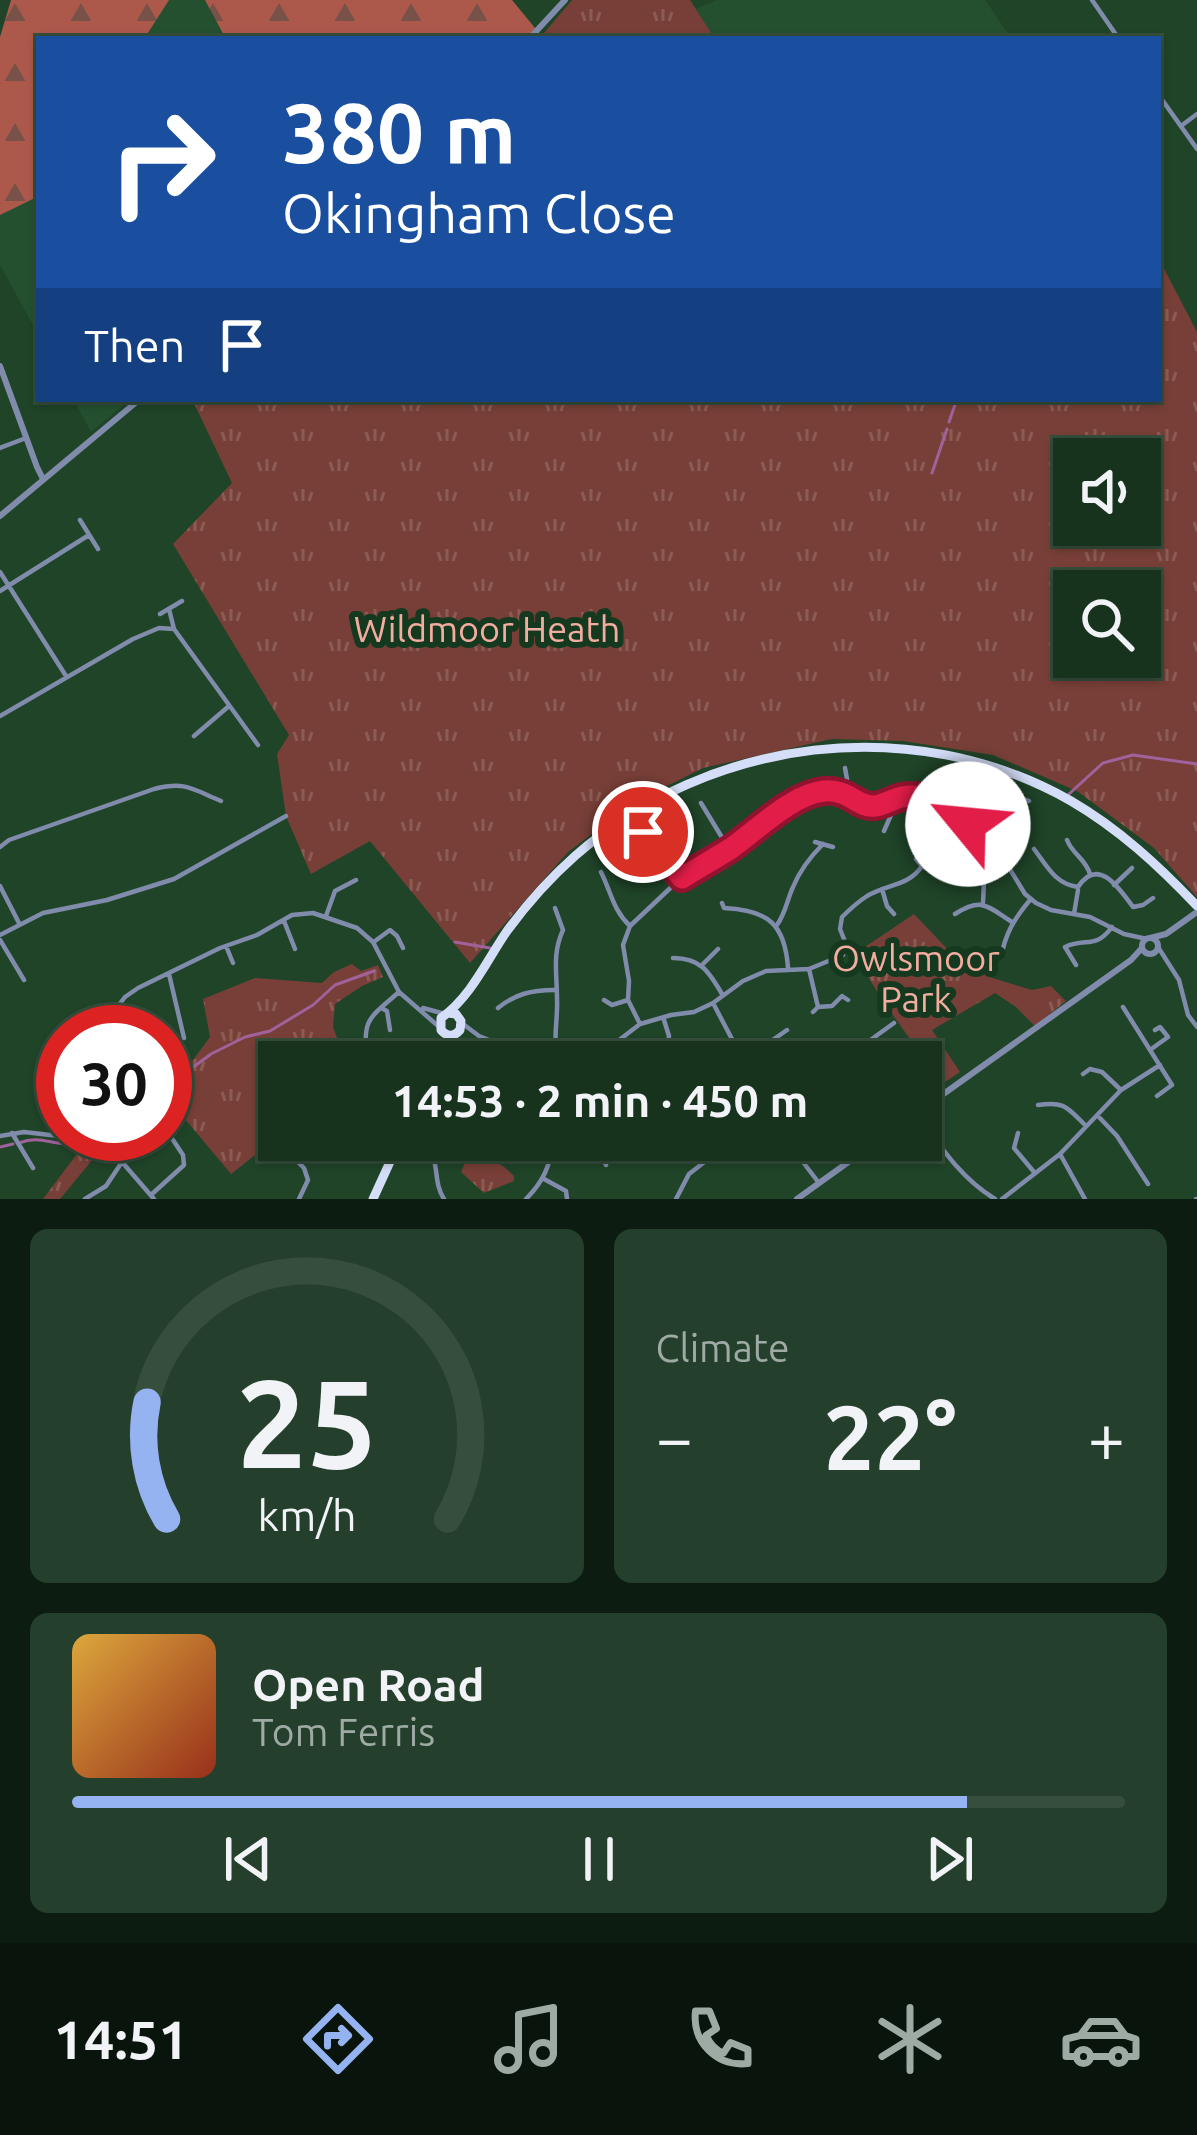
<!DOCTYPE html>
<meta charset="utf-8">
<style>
body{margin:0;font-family:Ubuntu,sans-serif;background:#243f2b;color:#f1f3f6;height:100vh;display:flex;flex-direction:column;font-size:45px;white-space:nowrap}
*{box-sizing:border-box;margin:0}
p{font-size:39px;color:#9eaaa4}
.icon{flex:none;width:66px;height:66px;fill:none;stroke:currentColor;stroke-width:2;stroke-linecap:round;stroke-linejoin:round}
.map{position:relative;height:1199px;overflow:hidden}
.details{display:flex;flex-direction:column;gap:30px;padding:30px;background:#0d1c10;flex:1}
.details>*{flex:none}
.top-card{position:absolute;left:36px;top:36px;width:1125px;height:366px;border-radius:0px;box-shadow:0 3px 9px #0004,0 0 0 3px #364e3c;background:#1a4fa0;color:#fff;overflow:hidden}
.fabs{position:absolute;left:1053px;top:438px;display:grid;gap:24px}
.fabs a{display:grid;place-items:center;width:108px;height:108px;border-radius:0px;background:#17331e;box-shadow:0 3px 9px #0004,0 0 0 3px #364e3c;font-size:60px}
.speed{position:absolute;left:36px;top:1005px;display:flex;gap:24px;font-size:60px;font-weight:700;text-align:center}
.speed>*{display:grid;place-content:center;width:156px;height:156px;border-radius:50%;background:#17331e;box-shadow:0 3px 9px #0004,0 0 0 3px #364e3c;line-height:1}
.speed .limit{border:18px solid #d22;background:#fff;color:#111}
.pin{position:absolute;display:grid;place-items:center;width:102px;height:102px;color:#fff;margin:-51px;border:6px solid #fff;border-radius:50%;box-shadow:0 3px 12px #0007}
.me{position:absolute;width:132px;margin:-66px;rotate:298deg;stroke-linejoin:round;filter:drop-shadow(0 0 9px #0008)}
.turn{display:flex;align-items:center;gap:42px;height:252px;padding:0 48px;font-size:54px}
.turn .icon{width:156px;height:156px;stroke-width:2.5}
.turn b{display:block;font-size:84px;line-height:102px}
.then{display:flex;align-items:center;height:114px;padding:0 48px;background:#0003;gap:24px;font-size:45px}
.big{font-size:90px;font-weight:700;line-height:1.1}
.details .widget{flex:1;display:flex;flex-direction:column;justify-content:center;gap:18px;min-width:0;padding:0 42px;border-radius:18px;background:#243f2b}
.details .dial{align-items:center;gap:0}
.dial svg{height:312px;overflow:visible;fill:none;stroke:#364e3c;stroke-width:7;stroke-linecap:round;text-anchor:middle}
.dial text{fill:#f1f3f6;stroke:none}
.song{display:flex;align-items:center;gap:36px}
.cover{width:144px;height:144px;border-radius:18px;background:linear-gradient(135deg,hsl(40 70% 55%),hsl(10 70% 35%))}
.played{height:12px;border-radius:6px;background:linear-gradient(90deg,#95b2f1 85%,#364e3c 85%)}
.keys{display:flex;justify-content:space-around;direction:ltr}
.heat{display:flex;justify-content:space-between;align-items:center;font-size:66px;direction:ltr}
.details .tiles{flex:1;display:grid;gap:30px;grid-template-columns:1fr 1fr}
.widget:last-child{grid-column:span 2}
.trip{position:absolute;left:258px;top:1041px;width:684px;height:120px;border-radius:0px;background:#17331e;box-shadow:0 3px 9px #0004,0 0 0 3px #364e3c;font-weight:700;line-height:120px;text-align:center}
.menu{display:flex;height:192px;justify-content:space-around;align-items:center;background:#09140c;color:#9eaaa4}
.menu .icon{width:84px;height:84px}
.menu .current{color:#95b2f1}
.menu b{font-size:54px;color:#f1f3f6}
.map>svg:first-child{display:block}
</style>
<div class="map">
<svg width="1197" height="1199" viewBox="0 0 1197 1199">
<defs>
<pattern id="forest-firs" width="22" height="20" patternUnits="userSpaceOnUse" patternTransform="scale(3)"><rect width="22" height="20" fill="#ac594c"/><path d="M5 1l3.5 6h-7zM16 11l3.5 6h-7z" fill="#785249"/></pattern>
<pattern id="park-tufts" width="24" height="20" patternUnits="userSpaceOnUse" patternTransform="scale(3)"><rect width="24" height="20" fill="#773f37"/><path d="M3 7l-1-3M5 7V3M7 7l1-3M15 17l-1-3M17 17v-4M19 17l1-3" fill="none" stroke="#8a5c54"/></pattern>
</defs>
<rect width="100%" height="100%" fill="#1f4428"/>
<path fill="#245030" d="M164 0H215L237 39H135Z
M716 0H985L1012 39H715L696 9Z
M39 92V336L0 265V104Z
M73 399H131L91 432Z"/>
<path fill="url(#forest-firs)" d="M11 0H169L144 39H39V196L0 215V37Z
M205 0H512L544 39H226Z"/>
<path fill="url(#park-tufts)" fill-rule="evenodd" d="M572 0H690L715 39H539Z
M1158 257 1197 332V897L1154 848 1077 791 993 755 903 741 832 739 703 768 633 803 568 852 470 963 370 841 311 874 286 816 277 754 289 735 173 544 232 483 192 399H1158ZM1074 459H1140V525H1074ZM1074 591H1140V657H1074Z
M914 914 953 955 961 948 989 977 1032 990 1051 986 1066 1001 1035 1026 1016 1007 995 993 932 1030 960 1072 942 1084C913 1040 878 1001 856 953Z
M352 964 361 971 378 965 383 977 362 986 335 1004 333 1027 346 1062H279V1136L231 1174 175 1107 165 1112V1081L190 1064 210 1037 203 999 255 978 322 983 334 972Z
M92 1134H131L93 1159 60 1199H43Z
M470 1151 503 1166 514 1176V1181L484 1193 461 1172Z"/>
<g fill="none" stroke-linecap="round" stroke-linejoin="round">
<path stroke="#a1629b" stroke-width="3" d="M949 422 957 399
M932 473 947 429
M1069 794 1103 763 1133 755 1197 764
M455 942 490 948
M165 1088 211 1054 245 1037 270 1031 313 1005 335 985 374 971
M19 1143C39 1135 50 1144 69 1144 79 1144 88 1139 97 1134
M0 1147 13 1144"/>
<path stroke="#818cac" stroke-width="4.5" d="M1092 0 1119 39
M1158 94 1197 149
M1181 126 1197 114
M0 448 26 438
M80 520 98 549
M0 572 66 676
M0 591 89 535
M169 609 174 629 258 745
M160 614 182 601
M0 716 133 639 159 628 174 629
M194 736 229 706
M843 792 847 779 845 768
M701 803 729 849
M950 808 970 785 984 783 1029 801
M884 831 891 815 887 803
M643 832 682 877
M1011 834 1024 799
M1067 840C1073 855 1085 858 1090 874
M815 842 833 847
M0 847 9 840 154 789C186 781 192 789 221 801
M1034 849C1047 866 1055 884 1078 887 1098 856 1119 888 1133 907L1143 905 1153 898
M922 866 935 873
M601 872C611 892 613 910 630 926
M1114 885 1132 868
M0 886 19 923
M882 889 887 906 894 914
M722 903 724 908C768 910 785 924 788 968
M983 903 984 882
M555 908 563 930C552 954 557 973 557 999 558 1016 554 1032 556 1049
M955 914C982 897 987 906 1012 922
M1074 914 1078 890
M326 916 335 891 356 880
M284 921 295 949
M777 925C786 912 787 900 793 887 800 870 810 857 823 844
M0 935 43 913 107 900 174 879 286 816
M0 940 24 980
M375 941 390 930 397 936 403 948
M226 946 233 963
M1158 947 1179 980 1188 1015 1197 1027
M673 958C701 958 709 972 722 994
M1001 958C1005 934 1014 919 1030 900
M702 965 718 949
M1076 965 1065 947C1086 937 1095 950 1112 927
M809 969 818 1007
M169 974 184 1038
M604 1000 612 1005 628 1000
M713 1003 743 1060
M1123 1007 1172 1085 1157 1096
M423 1008 445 1014
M498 1008C515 994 532 990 554 990
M383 1009 387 1011 390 1030
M813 1012 818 1007 832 1006 842 996 848 1000
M463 1024 479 1036 513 1050 528 1052 587 1050 614 1044 640 1024 671 1015 694 1012 713 1003 743 981 766 971 809 969 843 955 846 944 840 929 842 917C850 909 858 902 867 896 887 884 909 886 922 866L916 859
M640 1024 628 1000 629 981 623 945 630 926 682 877 729 849 801 797 815 792H843L861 805 875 806 899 797 918 796 935 800 950 808 980 832 1003 858 1025 894 1036 903 1051 910 1090 917 1124 934 1147 939
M98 1032 125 997 138 988 220 948 257 935 292 915 313 913 357 928 373 942 399 992 437 1025
M604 1046 613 1062
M657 1049 668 1042 669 1036 664 1020
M1150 1050 1168 1037 1160 1027 1155 1030
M63 1060 53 1066 46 1086 56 1094 63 1095
M367 1062C362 1019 368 1019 399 992
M741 1062 787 1030
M840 1062 894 1023
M1083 1074 1090 1069 1102 1072 1121 1090
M1038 1105C1064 1101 1067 1107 1084 1124
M1098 1116 1117 1136 1148 1184
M921 1119C943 1150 962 1179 995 1199
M12 1133 33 1168
M1018 1133 1014 1148 1034 1172
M0 1136 24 1132 59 1136
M441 1140 433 1156C438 1172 435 1185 444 1199
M593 1140 606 1165
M786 1140 819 1183
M1060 1154 1085 1199
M295 1159 304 1168 308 1180 299 1199
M603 1159 620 1146V1140
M544 1179 566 1191 567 1199
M152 1194 184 1165 183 1155 169 1134
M85 1199 106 1186 122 1162 154 1199
M526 1199C543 1182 551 1165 553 1140
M676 1199 689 1174 733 1140
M1002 1199 1060 1154 1121 1090 1160 1065
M1196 1199H1197"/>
<path stroke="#818cac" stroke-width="6" d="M529 39 565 0
M0 366 37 467 43 479
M0 516 140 399
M1150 938 1166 934 1197 912
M1142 946a8 8 0 1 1 16 0a8 8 0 1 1-16 0Z
M921 1110 1131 960 1142 948
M797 1199 879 1140"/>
<path stroke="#d5def9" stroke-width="9" d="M448 1013 456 1014 461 1021 460 1030C454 1037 447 1037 441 1030V1018C471 997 487 960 507 931 527 904 549 879 575 856 709 737 913 711 1071 801 1119 829 1158 865 1197 906
M434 1062 454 1035
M373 1199 400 1140"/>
</g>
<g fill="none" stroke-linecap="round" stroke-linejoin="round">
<defs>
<path id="route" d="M643 832 682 878C698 868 714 859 730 849 756 831 792 794 824 791 850 789 857 808 875 806 884 805 893 799 902 797 929 792 949 807 968 824"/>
</defs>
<use href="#route" stroke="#92132f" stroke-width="30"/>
<use href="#route" stroke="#e11d48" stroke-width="21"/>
</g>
<g text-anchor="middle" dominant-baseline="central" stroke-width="12" stroke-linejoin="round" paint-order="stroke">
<g font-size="36" fill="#f2aca0" stroke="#14391e">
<text x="487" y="628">Wildmoor Heath</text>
<text x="916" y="957">Owlsmoor<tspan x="916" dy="41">Park</tspan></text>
</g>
</g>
</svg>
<div class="fabs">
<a><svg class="icon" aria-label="sound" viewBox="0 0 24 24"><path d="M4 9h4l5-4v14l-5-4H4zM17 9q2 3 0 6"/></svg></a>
<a><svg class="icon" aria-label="search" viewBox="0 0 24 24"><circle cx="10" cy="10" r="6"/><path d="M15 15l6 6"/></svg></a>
</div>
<div class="speed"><div class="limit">30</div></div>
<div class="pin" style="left:643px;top:832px;background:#d93025"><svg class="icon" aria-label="arrive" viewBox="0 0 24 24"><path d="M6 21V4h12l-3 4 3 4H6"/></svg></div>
<svg class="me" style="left:968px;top:824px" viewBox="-20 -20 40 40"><circle r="19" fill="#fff"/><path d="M0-13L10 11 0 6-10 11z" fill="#e11d48"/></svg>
<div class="trip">14:53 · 2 min · 450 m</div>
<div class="top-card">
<div class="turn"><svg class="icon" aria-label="right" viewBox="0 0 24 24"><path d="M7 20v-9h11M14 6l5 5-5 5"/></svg><div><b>380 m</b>Okingham Close</div></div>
<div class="then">Then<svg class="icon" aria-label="arrive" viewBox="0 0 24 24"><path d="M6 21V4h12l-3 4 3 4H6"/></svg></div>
</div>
</div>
<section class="details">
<div class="tiles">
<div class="widget dial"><svg viewBox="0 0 100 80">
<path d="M14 69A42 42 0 1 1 86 69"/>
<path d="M14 69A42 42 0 0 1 9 39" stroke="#95b2f1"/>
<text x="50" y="56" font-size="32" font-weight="700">25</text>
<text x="50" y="72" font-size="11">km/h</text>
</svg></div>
<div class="widget"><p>Climate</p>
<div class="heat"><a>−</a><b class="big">22°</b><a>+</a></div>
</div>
<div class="widget">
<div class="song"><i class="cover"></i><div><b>Open Road</b><p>Tom Ferris</p></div></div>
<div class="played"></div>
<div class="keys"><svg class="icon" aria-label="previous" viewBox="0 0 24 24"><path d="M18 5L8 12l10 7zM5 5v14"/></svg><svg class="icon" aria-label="pause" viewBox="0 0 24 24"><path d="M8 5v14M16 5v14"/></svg><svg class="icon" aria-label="next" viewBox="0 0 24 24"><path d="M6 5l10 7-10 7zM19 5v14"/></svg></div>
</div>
</div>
</section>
<nav class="menu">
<b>14:51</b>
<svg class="icon current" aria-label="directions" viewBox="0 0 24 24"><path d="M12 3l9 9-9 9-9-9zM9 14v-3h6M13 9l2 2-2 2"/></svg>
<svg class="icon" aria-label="music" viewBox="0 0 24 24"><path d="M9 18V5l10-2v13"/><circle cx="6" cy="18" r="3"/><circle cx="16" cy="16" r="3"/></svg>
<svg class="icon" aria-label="phone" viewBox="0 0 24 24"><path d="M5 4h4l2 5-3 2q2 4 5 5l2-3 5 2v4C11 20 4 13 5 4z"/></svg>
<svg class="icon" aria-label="climate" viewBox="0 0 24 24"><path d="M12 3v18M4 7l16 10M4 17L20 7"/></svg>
<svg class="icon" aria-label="car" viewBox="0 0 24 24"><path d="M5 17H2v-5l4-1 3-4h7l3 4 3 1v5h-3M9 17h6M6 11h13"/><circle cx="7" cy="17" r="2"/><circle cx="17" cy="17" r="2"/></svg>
</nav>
